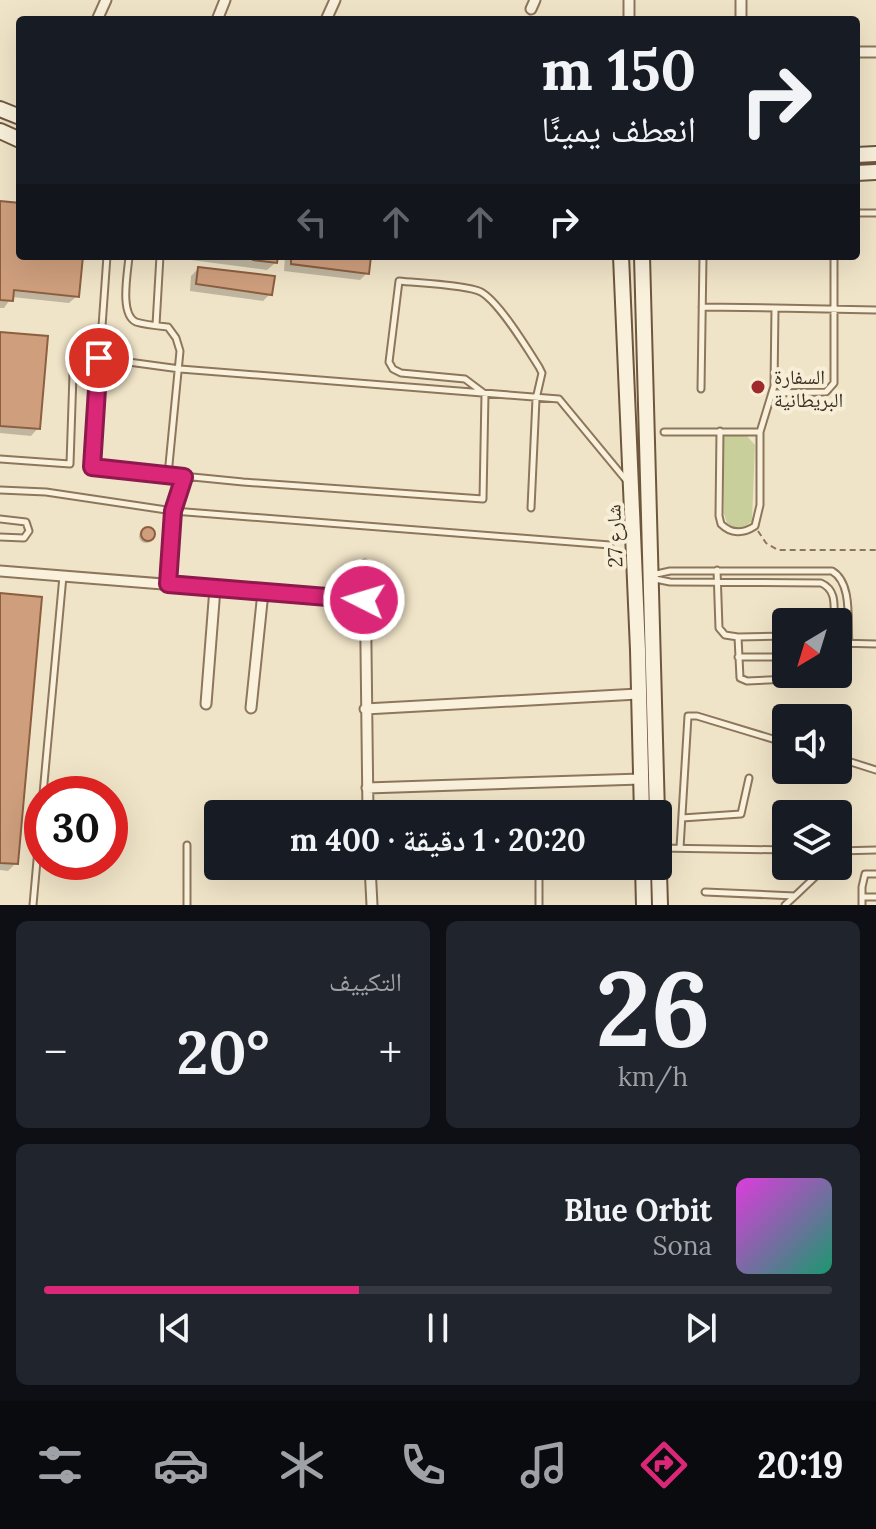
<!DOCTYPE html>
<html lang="ar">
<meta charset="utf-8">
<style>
body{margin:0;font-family:Lora,"Noto Naskh Arabic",serif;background:#20242c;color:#f1f3f6;direction:rtl;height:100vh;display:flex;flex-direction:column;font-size:30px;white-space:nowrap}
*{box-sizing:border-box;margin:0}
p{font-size:26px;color:#9ea1a6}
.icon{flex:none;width:44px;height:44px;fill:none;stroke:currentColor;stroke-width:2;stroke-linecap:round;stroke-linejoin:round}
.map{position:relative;height:905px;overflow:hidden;direction:ltr}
.panel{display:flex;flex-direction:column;gap:16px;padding:16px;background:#0d0f14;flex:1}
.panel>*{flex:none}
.hud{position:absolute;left:16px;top:16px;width:844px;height:244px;border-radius:8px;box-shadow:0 8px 32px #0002;direction:rtl;background:#171b24;color:#f1f3f6;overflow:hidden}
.needle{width:52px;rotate:218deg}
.fabs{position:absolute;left:772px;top:608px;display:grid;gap:16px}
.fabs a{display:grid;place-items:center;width:80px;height:80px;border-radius:8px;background:#171b24;box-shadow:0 8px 32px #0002;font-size:40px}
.speed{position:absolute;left:24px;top:776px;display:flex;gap:16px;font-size:40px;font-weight:700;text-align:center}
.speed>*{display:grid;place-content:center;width:104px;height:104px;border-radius:50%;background:#171b24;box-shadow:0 8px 32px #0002;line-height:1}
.speed .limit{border:12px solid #d22;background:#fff;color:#111}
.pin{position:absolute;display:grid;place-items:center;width:68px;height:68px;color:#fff;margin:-34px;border:4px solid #fff;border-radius:50%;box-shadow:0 2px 8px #0007}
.me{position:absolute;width:88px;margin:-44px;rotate:275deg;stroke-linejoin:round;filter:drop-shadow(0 0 6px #0008)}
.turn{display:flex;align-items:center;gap:28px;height:168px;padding:0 32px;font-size:36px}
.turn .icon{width:104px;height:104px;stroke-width:2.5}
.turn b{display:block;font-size:56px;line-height:68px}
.lanes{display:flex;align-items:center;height:76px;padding:0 32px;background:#0003;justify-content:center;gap:40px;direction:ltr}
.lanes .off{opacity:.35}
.big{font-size:60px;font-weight:700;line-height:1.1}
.panel .widget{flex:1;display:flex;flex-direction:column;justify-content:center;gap:12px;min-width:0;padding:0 28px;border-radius:12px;background:#20242c}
.panel .dial{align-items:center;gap:0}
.dial b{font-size:104px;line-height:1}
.song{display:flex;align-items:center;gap:24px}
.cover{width:96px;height:96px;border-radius:12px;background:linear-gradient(135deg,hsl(300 70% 55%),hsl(160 70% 35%))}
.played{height:8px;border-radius:4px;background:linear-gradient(90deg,#db2777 40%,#363941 40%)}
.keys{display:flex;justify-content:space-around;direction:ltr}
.heat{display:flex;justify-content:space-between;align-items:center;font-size:44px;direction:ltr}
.panel .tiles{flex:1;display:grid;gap:16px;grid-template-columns:1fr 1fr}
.widget:last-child{grid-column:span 2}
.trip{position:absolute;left:204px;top:800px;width:468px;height:80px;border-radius:8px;background:#171b24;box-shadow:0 8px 32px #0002;font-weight:700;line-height:80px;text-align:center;direction:rtl}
.tab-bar{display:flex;height:128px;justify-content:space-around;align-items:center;background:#090b0e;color:#9ea1a6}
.tab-bar .icon{width:56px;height:56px}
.tab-bar .selected{color:#db2777}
.tab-bar b{font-size:36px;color:#f1f3f6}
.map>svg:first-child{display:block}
</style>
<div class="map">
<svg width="876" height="905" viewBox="0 0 876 905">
<rect width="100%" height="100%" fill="#f0e4c8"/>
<path fill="#c9cf9b" d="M728 434 746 435 755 445 752 521C744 528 736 532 727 523L724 514V437Z"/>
<path fill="#0003" d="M0 203 20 205V256H81L77 296 69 303 12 297 4 308H0Z
M191 256H276L275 263 267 270 191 260Z
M285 256H369L367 273 360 280 284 271Z
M198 269 270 294 263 301 190 291 191 276Z
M0 334 38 428 31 436 0 433Z
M139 536a7 7 0 1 1 14 0a7 7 0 1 1-14 0Z
M0 595 16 863 8 871 0 870Z"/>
<path fill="#cf9f7d" stroke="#8d5f41" stroke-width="2" d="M0 201 20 203V256H83L79 297 14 290 13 301 0 300Z
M254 256H278L277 263 253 260Z
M291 256H371L369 274 291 264Z
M198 267 275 276 272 295 196 284Z
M0 332 48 336 40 429 0 426Z
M141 534a7 7 0 1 1 14 0a7 7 0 1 1-14 0Z
M0 593 42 597 18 864 0 863Z"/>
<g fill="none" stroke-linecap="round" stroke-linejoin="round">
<defs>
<path id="lane" d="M856 213H876
M107 256 92 467 243 482 483 499 485 394 465 379 401 373 393 369 389 362 399 281C416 283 468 285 481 292 499 302 527 348 539 367L542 373 536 399 531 508
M129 256C128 272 119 314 136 322 146 325 158 326 168 327L176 338 180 351 168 475
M702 307 775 308
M156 325 160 256
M99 358 180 369 559 399 626 480
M701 389 703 256
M773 393 826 392 834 383V256
M720 431 719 516 721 524C731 534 743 534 755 526L760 505V432L774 386 775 308 876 310
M664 432H760
M0 459 70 464 74 344
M0 490 46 492 173 511 610 545
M0 519 26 522 29 531 24 538 0 537
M717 570 719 628 725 635 738 637
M652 575 670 571H832C853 583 847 622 849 644
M655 579 670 582 821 583C837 590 834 606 834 622
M168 584 173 511 184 477
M786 636 738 637 740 678 747 681 838 677 845 672 844 656
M838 643 876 644
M738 657H786
M838 758 876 770
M43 794 63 576
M682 818 741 814 749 778
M659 848 786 850
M680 848 688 716H697L786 743
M838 851 876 850
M705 892 795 896 815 877 817 866
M862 897H876
M33 905 42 805
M187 905V845
M539 905V866
M785 905 794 897
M862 905V887L865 874H876"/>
<path id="street" d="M629 0V20
M741 0V20
M531 9 535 0
M97 20 106 0
M217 20 225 0
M326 20 335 0
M856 52H876
M365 565 368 814
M0 571 364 600
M206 704 215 588
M251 708 263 592
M365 709 638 694
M367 788 641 779
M370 866 372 905"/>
<path id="secondary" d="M0 109 20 117
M0 131 20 140
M856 155 876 154
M856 173 876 172
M621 256 638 650 642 814
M642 256 657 814
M658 841 660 905
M643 866 644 905"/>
</defs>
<use href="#lane" stroke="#8d765c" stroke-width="9"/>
<use href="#street" stroke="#8d765c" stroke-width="13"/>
<use href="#secondary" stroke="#6f573f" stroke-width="18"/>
<path stroke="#8d765c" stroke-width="2" stroke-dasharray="6 4" stroke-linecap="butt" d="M758 531 766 543 778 550H876"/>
<use href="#lane" stroke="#faf1dc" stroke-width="5"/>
<use href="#street" stroke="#faf1dc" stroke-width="9"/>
<use href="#secondary" stroke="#faf1dc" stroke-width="14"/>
</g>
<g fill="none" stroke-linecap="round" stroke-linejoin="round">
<defs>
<path id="route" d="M99 358 92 467 184 477 173 511 168 584 364 600"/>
</defs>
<use href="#route" stroke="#8e194d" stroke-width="20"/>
<use href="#route" stroke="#db2777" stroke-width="14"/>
</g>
<circle fill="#9e2a2b" stroke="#f7eed8" stroke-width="3" cx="758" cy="387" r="8"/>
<g text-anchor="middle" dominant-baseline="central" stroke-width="8" stroke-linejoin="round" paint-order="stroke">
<g font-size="20" fill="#3d2e20" stroke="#f7eed8" text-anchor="start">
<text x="774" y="376">السفارة<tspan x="774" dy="23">البريطانية</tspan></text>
</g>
<g font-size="20" fill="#3d2e20" stroke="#f7eed8">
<text transform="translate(614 536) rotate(-92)">شارع 27</text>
</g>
</g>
</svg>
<div class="fabs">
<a><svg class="needle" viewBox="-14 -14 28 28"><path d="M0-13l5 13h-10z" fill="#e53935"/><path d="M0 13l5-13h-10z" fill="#9ea1a6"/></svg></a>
<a><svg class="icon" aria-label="sound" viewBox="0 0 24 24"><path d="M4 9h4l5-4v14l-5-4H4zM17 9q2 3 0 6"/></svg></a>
<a><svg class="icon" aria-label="layers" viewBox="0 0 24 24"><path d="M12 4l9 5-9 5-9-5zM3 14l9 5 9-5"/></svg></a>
</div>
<div class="speed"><div class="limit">30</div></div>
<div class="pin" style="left:99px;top:358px;background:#d93025"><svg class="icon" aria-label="arrive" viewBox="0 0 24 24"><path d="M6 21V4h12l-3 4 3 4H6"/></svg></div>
<svg class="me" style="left:364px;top:600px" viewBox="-20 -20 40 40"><circle r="17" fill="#db2777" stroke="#fff" stroke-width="3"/><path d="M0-11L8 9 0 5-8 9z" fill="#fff"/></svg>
<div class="trip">20:20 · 1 دقيقة · 400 m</div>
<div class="hud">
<div class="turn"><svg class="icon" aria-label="right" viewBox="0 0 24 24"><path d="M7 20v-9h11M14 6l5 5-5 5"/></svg><div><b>150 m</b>انعطف يمينًا</div></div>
<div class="lanes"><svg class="icon off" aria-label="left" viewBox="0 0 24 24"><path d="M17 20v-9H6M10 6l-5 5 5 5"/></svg><svg class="icon off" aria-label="ahead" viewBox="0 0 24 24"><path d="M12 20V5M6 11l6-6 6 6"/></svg><svg class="icon off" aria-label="ahead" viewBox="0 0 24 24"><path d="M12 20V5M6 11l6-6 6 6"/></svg><svg class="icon" aria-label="right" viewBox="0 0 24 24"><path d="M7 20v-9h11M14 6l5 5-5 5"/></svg></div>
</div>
</div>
<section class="panel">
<div class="tiles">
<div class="widget dial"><b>26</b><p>km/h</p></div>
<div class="widget"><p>التكييف</p>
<div class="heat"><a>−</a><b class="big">20°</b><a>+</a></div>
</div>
<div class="widget">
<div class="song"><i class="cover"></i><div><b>Blue Orbit</b><p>Sona</p></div></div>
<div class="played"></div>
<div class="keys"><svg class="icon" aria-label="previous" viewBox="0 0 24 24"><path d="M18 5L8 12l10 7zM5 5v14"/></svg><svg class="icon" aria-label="pause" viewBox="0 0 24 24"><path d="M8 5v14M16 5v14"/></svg><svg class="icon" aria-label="next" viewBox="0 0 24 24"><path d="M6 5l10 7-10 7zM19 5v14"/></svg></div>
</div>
</div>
</section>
<nav class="tab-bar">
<b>20:19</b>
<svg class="icon selected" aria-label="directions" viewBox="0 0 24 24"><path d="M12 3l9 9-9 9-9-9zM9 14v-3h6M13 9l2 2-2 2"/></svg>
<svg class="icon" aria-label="music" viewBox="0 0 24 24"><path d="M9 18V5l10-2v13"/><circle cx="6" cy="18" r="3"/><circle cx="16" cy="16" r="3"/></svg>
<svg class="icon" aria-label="phone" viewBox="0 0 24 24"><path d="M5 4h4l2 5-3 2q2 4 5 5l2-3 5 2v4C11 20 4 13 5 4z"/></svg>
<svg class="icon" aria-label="climate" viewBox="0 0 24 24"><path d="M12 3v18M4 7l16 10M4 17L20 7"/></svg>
<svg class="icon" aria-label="car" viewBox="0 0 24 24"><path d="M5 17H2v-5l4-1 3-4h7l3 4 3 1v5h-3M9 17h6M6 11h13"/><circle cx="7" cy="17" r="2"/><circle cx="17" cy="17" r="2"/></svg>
<svg class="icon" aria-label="filters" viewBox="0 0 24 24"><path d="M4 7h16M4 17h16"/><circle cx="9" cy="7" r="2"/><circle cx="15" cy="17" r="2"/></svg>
</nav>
